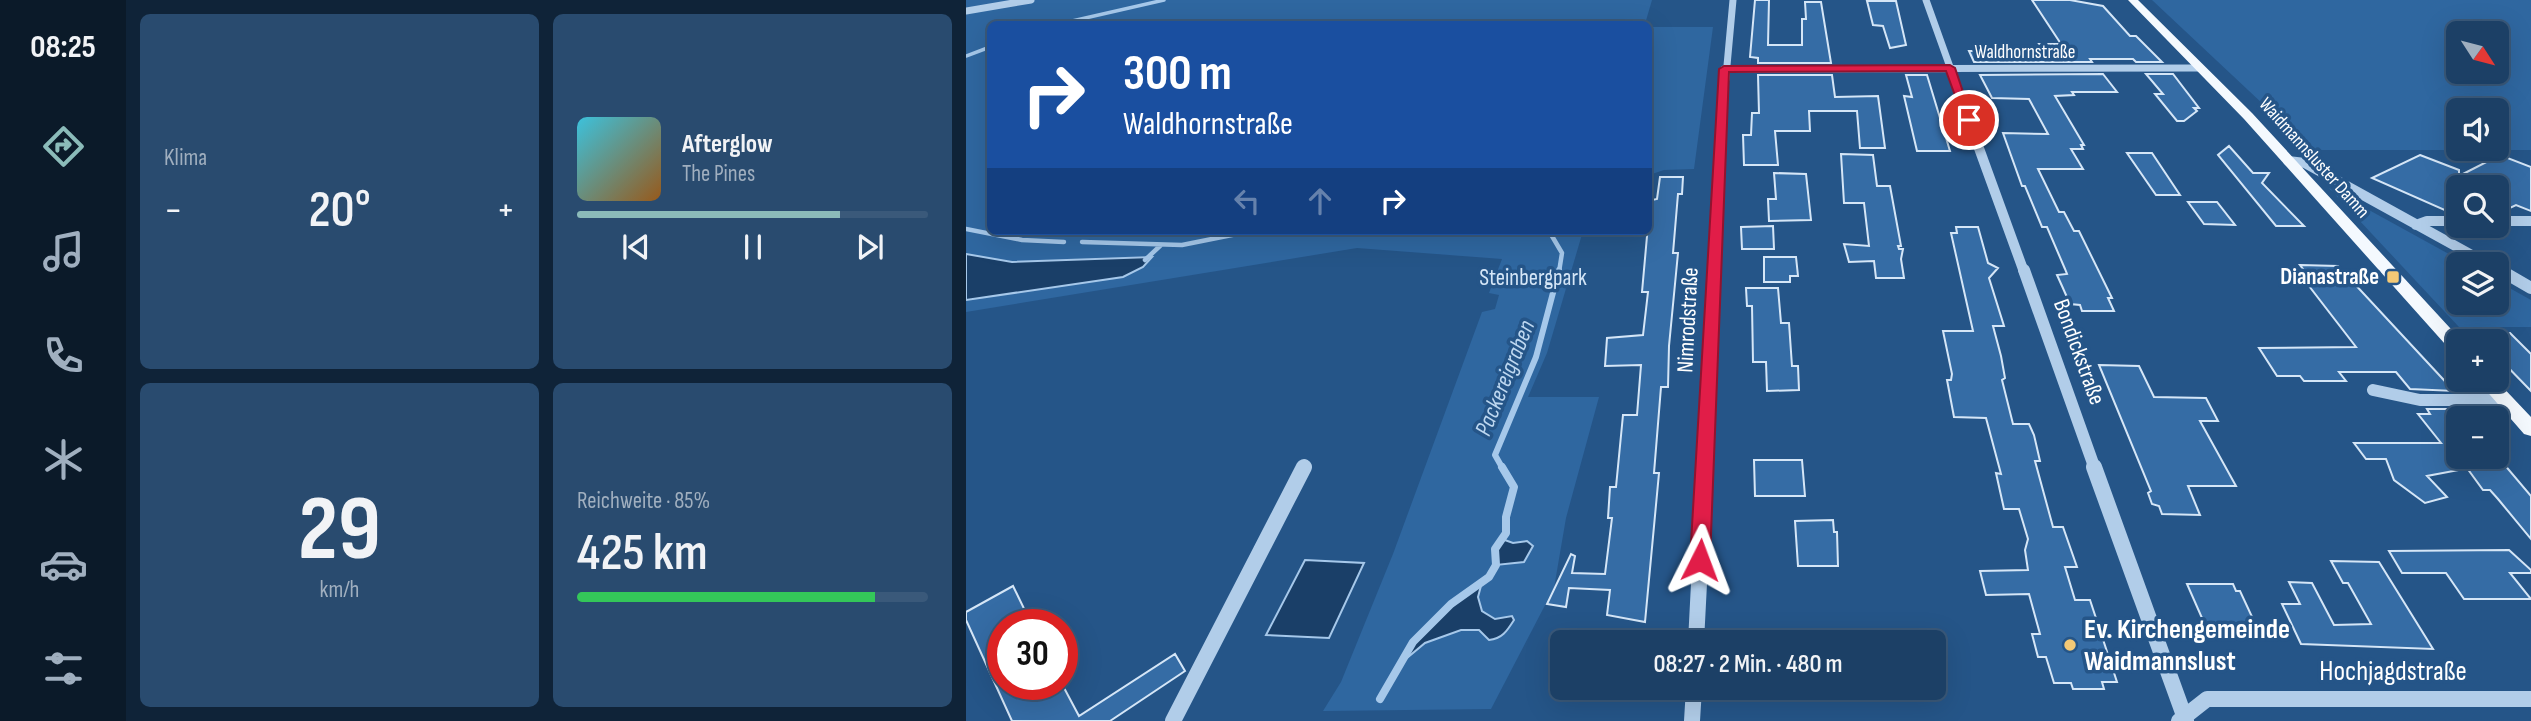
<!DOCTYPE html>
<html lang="de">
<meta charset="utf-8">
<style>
body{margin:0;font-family:"Sofia Sans Condensed",sans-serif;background:#294b6f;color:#f1f3f6;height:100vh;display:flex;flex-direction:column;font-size:26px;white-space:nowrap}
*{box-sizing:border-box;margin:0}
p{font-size:23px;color:#a0afbf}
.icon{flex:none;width:38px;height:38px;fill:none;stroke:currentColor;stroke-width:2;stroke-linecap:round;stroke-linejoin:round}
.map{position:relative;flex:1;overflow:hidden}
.panel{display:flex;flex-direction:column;gap:14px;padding:14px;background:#0f2338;width:840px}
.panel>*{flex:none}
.guide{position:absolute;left:21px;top:21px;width:665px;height:214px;border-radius:10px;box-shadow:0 7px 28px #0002,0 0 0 2px #3a597a;background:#1a4fa0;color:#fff;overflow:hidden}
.needle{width:46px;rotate:126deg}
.fabs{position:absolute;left:1480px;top:21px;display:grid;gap:14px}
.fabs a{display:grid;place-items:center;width:63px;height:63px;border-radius:10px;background:#1c4066;box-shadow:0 7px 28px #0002,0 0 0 2px #3a597a;font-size:35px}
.speed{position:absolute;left:21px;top:609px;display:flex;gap:14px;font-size:35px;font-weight:700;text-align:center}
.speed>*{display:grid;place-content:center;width:91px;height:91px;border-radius:50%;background:#1c4066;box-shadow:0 7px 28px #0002,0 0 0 2px #3a597a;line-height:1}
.speed .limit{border:10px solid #d22;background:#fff;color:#111}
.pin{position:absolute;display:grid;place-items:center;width:60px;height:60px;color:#fff;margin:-30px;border:4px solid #fff;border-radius:50%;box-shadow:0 2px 7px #0007}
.me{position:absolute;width:77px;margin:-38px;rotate:3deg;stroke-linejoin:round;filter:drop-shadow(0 0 5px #0008)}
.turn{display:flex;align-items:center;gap:24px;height:147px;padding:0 21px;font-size:32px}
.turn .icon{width:91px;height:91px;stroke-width:2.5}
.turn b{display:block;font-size:49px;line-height:60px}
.lanes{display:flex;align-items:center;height:66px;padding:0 21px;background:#0003;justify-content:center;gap:35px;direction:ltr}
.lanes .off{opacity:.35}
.big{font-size:52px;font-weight:600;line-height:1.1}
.panel .card{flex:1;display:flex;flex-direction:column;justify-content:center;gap:10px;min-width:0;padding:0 24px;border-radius:10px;background:#294b6f}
.panel .dial{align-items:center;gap:0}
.dial b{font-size:91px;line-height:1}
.song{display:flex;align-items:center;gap:21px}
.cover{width:84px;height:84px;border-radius:10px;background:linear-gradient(135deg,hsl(190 70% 55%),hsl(30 70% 35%))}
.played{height:7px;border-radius:4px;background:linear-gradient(90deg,#8bbbb9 75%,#3a597a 75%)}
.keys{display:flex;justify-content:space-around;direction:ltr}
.heat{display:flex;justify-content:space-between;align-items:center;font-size:38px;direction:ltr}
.charge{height:10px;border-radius:5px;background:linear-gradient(90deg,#34c759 85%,#3a597a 0)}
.panel .tiles{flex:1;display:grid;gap:14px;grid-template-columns:repeat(2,1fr)}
.trip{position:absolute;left:584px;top:630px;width:396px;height:70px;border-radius:10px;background:#1c4066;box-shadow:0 7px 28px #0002,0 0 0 2px #3a597a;font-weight:600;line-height:70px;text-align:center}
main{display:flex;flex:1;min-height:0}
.dock{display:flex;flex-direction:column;width:126px;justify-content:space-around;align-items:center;background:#0b1a29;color:#a0afbf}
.dock .icon{width:49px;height:49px}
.dock .on{color:#8bbbb9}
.dock b{font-size:32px;color:#f1f3f6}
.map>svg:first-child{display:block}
</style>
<main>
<nav class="dock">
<b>08:25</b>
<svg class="icon on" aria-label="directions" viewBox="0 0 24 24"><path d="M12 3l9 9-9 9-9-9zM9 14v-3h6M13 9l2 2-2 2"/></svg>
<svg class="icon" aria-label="music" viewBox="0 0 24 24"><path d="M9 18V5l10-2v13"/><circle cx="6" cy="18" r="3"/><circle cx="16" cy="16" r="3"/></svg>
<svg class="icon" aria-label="phone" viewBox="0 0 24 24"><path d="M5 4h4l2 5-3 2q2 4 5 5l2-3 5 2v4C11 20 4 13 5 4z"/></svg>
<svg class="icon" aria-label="climate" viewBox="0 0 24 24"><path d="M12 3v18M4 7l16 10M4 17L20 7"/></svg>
<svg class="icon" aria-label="car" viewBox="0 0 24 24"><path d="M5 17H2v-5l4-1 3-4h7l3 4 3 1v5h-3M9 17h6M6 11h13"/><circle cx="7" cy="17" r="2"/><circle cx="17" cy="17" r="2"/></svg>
<svg class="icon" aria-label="filters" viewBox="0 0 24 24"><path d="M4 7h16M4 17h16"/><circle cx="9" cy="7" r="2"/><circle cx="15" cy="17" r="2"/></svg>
</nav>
<section class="panel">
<div class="tiles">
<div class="card"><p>Klima</p>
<div class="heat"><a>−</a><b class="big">20°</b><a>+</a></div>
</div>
<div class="card">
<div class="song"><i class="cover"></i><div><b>Afterglow</b><p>The Pines</p></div></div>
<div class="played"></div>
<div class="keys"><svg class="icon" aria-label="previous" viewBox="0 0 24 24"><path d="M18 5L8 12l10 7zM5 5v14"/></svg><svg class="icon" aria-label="pause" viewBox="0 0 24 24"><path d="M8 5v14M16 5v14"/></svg><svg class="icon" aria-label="next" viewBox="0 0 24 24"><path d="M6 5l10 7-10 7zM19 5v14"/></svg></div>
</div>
<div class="card dial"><b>29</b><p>km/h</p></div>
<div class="card"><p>Reichweite · 85%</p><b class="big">425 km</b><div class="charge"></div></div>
</div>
</section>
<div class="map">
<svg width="1565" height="721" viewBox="0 0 1565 721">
<rect width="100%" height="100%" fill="#255588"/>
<path fill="#2f67a0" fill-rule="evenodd" d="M0 0H686L679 24H24V231H617L581 353 562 397H633L600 518 588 588 525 709 357 711 375 682 427 554 516 312 529 309 533 295 523 293 536 259 391 248 0 312Z
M1186 0H1565V150H1346ZM1493 33H1531V72H1493ZM1531 110V149H1493V110Z
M683 27H747L728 169 698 170 683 175Z
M1363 188 1501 264H1493V303H1531V281L1565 300V327H1493Z"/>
<path fill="#1a3f68" stroke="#a6c8ea" stroke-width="2" d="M0 254 46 262 186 257 177 267 157 277 0 300Z
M536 539 547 543 561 541 567 546 558 562 530 565 529 549Z
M339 560 398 563 363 638 300 635Z
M516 582 512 597 516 611 529 619 546 616 548 620C541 631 536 639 523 640L513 630H495L459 643 435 663C455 629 484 605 516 582Z"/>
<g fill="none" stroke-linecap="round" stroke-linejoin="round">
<path stroke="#a6c8ea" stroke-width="3.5" d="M93 24 198 0
M0 56 24 47"/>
<path stroke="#a6c8ea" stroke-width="4.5" d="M0 229 56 240 98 242
M583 231 596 253 593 272
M116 242 216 245 286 231
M179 260 195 245"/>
<path stroke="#a6c8ea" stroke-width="6" d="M537 469 529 455 570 357 593 270"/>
<path stroke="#a6c8ea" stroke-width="8" d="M414 699 447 642 485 604 523 577 530 565 529 549 540 533V517L548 487 536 467"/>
</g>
<path fill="#356ca5" stroke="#d5e6f7" stroke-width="2" d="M789 0H803L802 45H836V19H840L839 2H855L865 63H792V58L784 57Z
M1066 0H1104L1137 6 1164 36H1170L1196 62H1170L1167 59H1124L1126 62H1008L1003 51H1057L1055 48H1075L1073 44H1095Z
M901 1H930L940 45 924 48 917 26 907 25Z
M1137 74 1151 92H1106L1108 95 1089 96 1118 145H1115L1117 149H1105L1117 169H1072L1093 212H1098L1108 231H1113L1146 298H1142L1148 311H1116L1114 305 1104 304 1096 286 1091 275 1101 274 1099 269 1081 227H1076L1059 186H1056L1037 133 1082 134 1063 99 1026 98 1014 75Z
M1180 74H1207L1233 108H1228L1231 111 1218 121H1211L1189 94H1197Z
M792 75H866L869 97 912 96 919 148H894L891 111H843L844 131H809L812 165H778L777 135H785L786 113H793Z
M940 75H961L984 151H951L938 96 946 97Z
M1263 146 1287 173H1303L1296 183 1338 226H1310L1252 155Z
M1161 153H1186L1214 195H1190Z
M875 154 907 155 911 186H924L935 246H932L933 249H937L935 259 938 278H910L908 261 883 262 878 244 903 246 898 203H878Z
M1454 155 1493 170V176L1534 155 1565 167V211L1550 205 1531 214V187H1506L1493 182V207L1483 212 1406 178Z
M808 173 840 174 845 220 803 221 802 199H810Z
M694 177H717L716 194H712L707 253H712L703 346 702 387H695L688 473H693L679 622 641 615 644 590 603 588 600 607 581 604 605 554 609 556 606 573 639 574 646 518H642L644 487H650L657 415H671L675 365 639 366 641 338 677 335 682 292H676L682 225 686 200 691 199Z
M1222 202H1251L1269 225 1238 224Z
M807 226 808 249H776L775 227Z
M990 227H1012L1022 263 1032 268 1023 278 1038 326H1027L1035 356 1039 378 1036 380 1047 424H1063L1068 435 1074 461H1069L1087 527H1097L1111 567H1099L1109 600H1124L1151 682H1136L1138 689H1107L1105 683H1088L1080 657H1072L1066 634H1074L1063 594 1020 595 1014 571 1062 570 1059 550 1062 539 1053 509H1038L1030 473 1035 474 1020 418 988 417 981 380H985L986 374 977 331H1007L985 233H991Z
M798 257H830L832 276H824V282H798Z
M1334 265 1372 266 1488 391 1444 389 1430 372H1373L1380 381H1338L1334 376H1311L1293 348 1390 347 1333 273H1340Z
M780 288H812L815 323H823L826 366H832L833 390 801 391 800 362H787L786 306H781Z
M1514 333H1544L1565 354V391L1531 356V341H1517Z
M1133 365 1173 366 1188 397 1240 398 1252 421H1234L1270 486H1222L1234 515 1196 514 1193 506 1186 504 1182 493 1185 491Z
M1461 409H1496L1504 418H1493V470L1461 476 1481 497 1459 503 1428 480 1420 459H1400L1388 443H1475L1452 414H1464Z
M1493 457H1532L1565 496V539L1532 499 1524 490H1517Z
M788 460H836L839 496H789Z
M867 520 868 532H871L872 566H832L829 521Z
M1543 550 1565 570V573H1544L1565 599H1498L1480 573H1436L1423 551Z
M1365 561 1413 562 1467 649 1335 644 1316 604H1334L1323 582 1346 583 1368 625 1405 624 1382 583H1377Z
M1221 584H1267L1270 591H1274L1294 634H1243Z
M47 586 66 625H37V684H96L113 716 209 654 219 671 144 721H46L0 620V612Z"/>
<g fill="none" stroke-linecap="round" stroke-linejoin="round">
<path stroke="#b1cde9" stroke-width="7" d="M960 0 1003 120
M0 11 65 0
M758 69 1234 68
M756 120 767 0"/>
<path stroke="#b1cde9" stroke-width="10" d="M1002 118 1058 272
M1322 161 1339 163 1522 264
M1531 221H1565
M1450 225 1461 221H1493
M1531 269 1537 272
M748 272 756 118"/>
<path stroke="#b1cde9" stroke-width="12" d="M1058 270 1129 469
M1534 270 1565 288
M1407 390 1454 400H1539
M338 469 339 466
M738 469 748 270"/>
<path stroke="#b1cde9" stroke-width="16" d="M1128 467 1220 721
M730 642 739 467
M207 721 338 467
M726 721 728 688
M1213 721 1241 699H1565"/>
<path fill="#f4f9fe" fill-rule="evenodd" d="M1162 0H1172L1286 113 1496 341H1493V355L1487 353 1278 119Z
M1511 380H1530L1565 417V436L1558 434Z"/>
</g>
<path fill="#e11d48" stroke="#92132f" stroke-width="2" d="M984 65 989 68 1007 122 998 120 980 71 763 72 744 560 741 566 734 569 727 566 724 560 753 69 758 66Z"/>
<g fill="#f3c976" stroke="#255588" stroke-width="2.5">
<rect x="1420" y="270" width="14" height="14" rx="3.5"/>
<circle cx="1104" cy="645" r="7"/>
</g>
<g text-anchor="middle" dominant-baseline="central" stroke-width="7" stroke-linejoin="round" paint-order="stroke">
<g font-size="19" fill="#fff" stroke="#255588">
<text x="1059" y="52">Waldhornstraße</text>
<text transform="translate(1348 158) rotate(48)">Waidmannsluster Damm</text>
</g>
<g font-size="23" font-weight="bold" fill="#fff" stroke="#255588" text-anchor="end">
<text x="1413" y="277">Dianastraße</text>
</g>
<g font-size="23" fill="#d5e6f7" stroke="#255588">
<text x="567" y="278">Steinbergpark</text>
</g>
<g font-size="23" fill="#fff" stroke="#255588">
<text transform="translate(722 320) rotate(-87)">Nimrodstraße</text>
<text transform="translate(1113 352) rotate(70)">Bondickstraße</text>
</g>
<g font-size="24" font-style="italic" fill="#bdd7f0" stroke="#255588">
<text transform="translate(539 378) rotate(-68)">Packereigraben</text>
</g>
<g font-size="28" font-weight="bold" fill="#fff" stroke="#255588" text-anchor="start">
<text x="1118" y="629">Ev. Kirchengemeinde<tspan x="1118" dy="32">Waidmannslust</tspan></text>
</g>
<g font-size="28" fill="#fff" stroke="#255588">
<text x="1427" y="671">Hochjagdstraße</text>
</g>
</g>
</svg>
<div class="fabs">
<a><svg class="needle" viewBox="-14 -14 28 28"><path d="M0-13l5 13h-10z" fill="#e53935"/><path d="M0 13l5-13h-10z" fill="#a0afbf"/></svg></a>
<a><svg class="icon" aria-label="sound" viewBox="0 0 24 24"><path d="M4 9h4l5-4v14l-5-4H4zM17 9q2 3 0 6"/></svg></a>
<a><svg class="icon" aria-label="search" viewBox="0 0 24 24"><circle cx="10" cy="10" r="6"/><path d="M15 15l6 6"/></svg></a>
<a><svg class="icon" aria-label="layers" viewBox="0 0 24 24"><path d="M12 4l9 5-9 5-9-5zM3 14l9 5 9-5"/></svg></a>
<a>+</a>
<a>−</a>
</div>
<div class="speed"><div class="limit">30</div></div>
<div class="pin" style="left:1003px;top:120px;background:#d93025"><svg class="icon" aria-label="arrive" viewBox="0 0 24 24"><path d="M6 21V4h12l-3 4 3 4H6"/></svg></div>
<svg class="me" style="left:734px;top:560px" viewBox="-20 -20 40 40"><path d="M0-17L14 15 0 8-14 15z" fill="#e11d48" stroke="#fff" stroke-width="4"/></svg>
<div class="trip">08:27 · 2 Min. · 480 m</div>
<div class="guide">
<div class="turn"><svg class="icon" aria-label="right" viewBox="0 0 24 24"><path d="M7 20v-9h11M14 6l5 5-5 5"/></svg><div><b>300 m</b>Waldhornstraße</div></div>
<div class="lanes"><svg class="icon off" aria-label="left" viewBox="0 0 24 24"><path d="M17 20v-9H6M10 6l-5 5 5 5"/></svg><svg class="icon off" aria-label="ahead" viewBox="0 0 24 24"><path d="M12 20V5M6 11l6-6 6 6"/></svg><svg class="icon" aria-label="right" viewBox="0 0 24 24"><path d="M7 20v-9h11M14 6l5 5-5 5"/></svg></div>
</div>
</div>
</main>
